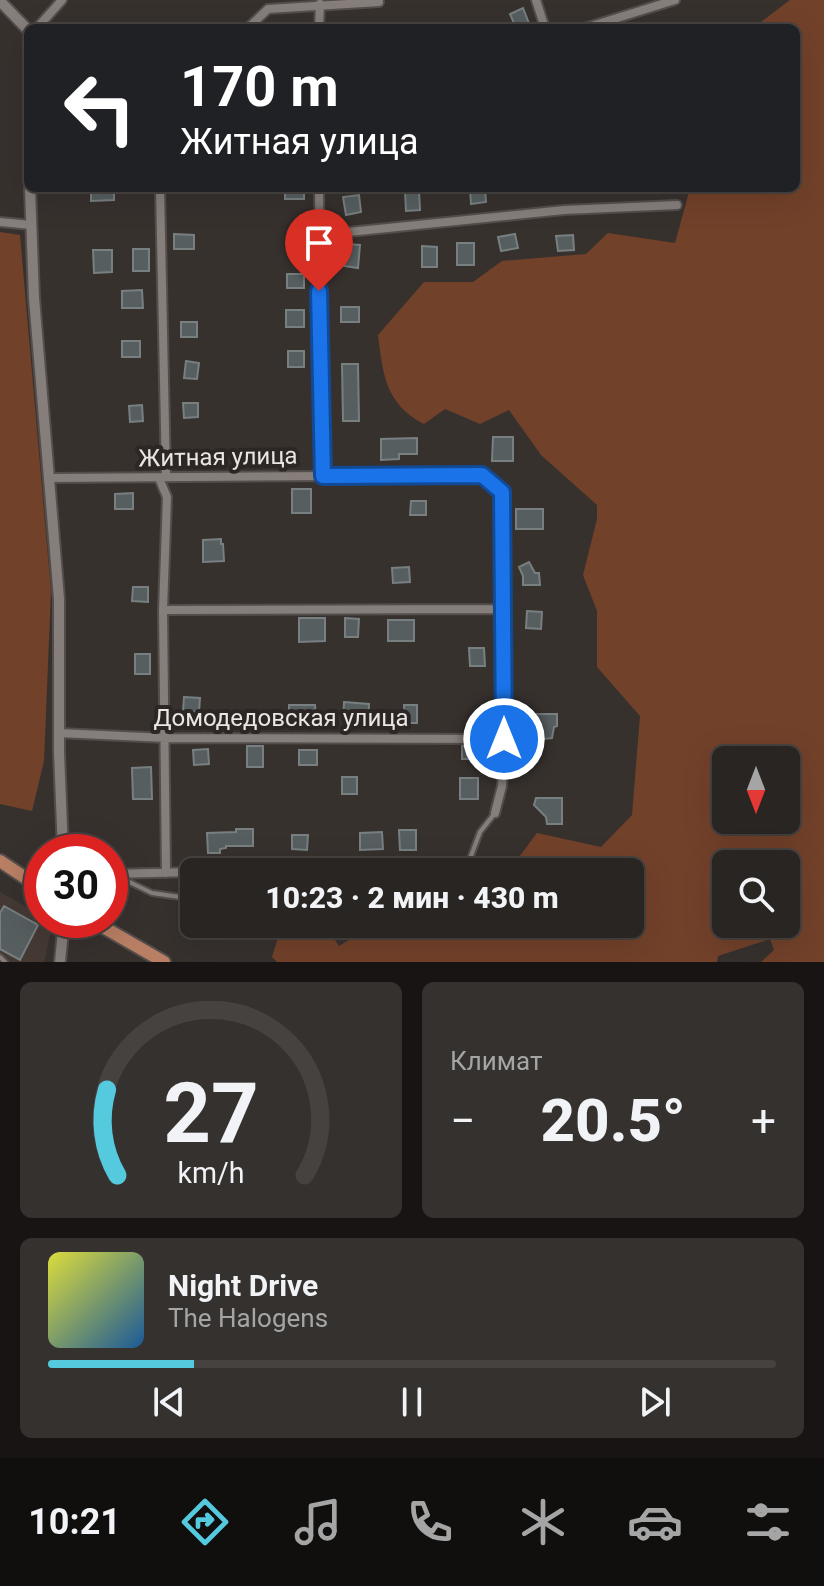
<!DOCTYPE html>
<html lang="ru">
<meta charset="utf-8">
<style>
body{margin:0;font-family:Roboto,sans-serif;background:#35312f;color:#f1f3f6;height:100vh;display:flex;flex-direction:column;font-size:30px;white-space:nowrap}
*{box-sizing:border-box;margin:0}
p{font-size:26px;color:#a5a5a5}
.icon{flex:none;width:44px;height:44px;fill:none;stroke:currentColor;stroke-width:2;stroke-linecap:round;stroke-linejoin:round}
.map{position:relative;height:962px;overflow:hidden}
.details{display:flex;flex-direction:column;gap:20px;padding:20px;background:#171413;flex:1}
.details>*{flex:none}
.hud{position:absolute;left:24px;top:24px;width:776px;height:168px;border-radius:12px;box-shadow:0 8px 32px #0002,0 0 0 2px #454240;background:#202124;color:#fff;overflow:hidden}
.needle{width:52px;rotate:180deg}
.buttons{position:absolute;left:712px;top:746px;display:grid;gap:16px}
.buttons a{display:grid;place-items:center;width:88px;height:88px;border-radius:12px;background:#292522;box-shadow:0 8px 32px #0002,0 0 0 2px #454240;font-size:40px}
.speed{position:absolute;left:24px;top:834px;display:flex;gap:16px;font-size:40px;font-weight:700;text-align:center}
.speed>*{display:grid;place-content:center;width:104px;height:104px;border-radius:50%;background:#292522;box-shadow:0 8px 32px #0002,0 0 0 2px #454240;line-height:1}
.speed .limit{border:12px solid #d22;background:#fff;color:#111}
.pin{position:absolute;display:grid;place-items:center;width:68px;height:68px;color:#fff;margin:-82px -34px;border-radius:50% 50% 50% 0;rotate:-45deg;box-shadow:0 0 8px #0007}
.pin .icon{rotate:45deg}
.me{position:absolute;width:88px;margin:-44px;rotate:0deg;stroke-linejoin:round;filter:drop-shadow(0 0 6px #0008)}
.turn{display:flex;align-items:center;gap:28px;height:168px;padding:0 24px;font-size:36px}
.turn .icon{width:104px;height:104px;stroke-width:2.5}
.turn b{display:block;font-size:56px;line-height:68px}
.big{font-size:60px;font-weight:800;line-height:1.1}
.details .card{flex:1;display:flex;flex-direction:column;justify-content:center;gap:12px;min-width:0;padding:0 28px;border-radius:12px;background:#35312f}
.details .dial{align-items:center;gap:0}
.dial svg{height:208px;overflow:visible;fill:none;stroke:#454240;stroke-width:7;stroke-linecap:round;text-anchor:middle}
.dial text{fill:#f1f3f6;stroke:none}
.song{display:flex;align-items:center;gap:24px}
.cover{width:96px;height:96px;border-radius:12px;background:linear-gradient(135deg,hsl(60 70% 55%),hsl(210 70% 35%))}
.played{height:8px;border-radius:4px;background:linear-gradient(90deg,#55cadf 20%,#454240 20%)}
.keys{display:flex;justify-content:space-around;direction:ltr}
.heat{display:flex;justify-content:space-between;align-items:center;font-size:44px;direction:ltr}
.details .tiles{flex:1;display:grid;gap:20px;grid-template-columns:1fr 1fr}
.card:last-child{grid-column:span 2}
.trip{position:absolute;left:180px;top:858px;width:464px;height:80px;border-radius:12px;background:#292522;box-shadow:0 8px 32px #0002,0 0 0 2px #454240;font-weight:800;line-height:80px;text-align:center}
.tab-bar{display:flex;height:128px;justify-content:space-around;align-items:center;background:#100f0e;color:#a5a5a5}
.tab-bar .icon{width:56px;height:56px}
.tab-bar .active{color:#55cadf}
.tab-bar b{font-size:36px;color:#f1f3f6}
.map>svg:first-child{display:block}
</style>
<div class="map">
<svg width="824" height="962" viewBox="0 0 824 962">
<rect width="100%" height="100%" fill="#37312e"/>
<path fill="#453934" d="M0 892 42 916V920L53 922 44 962H0Z"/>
<path fill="#72412a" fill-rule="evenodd" d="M790 0H824V962H761L774 950 770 939 718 956 717 962H277L272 957 282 925H325L339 946 374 925 438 939 447 924H630V872H481L488 861H516L537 833 601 847 632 815 640 716 597 667V611L583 575 597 519V505L541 455 509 410 480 424 445 409 424 424C385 404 383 374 378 335L424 282H473L502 261 586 254 608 233 675 243 690 188H796V28H753ZM726 760H786V820H726ZM726 864H786V924H726Z
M0 232 20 235 51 591 44 761 32 811 0 804Z"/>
<path fill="#575e60" stroke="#777f80" stroke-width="2" d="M523 8 530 26 516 28 510 14Z
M91 188H114V200L91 201Z
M285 188H304V199H285Z
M470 188H485L486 202 471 204Z
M419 190 420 210 406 211 405 191Z
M359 195 361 212 346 215 343 197Z
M174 234 194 235V249H174Z
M515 234 518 248 501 251 498 237Z
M573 235 574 250 558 251 556 236Z
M457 243H474V265H457Z
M346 244 360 245 358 268 344 266Z
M422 246 437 247V267H422Z
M133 249H149V271H133Z
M93 250H112V272L94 273Z
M287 274H304V288H287Z
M142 290 143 308H122V291Z
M341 307H359V322H341Z
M286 310H304V327H286Z
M181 322H197V337H181Z
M122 341H140V357H122Z
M288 351H304V367H288Z
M186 361 199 363 197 379 184 378Z
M342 364H358L359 421H343Z
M183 403H198V417L184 418Z
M142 405 143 421 130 422 129 406Z
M493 437H513V461H492Z
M417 438V454H399V459L381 460V439Z
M292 489H311V513H292Z
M133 493V509H115V494Z
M411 501H426V515H410Z
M516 509H543V529H516Z
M221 539V544H223L224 561 203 562V540Z
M529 562 535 573H539L540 585H523V576L519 567Z
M409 567 410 582 393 583 392 568Z
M133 587H148V602L132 601Z
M527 611 542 612 541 629 526 628Z
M299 618H325V641L299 642Z
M345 618 359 619 358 637H345Z
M388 620H414V641H388Z
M469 648H484L485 666H470Z
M135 654H150V674H135Z
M184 697 200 698 199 712 183 711Z
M344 702 369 704 368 724 343 722Z
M289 705H315L316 720H289Z
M404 705H417V723H405Z
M536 714H557V726L554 727 552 738 535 740V733L529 730V720L536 718Z
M247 746H263V767H247Z
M462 746H479V759H462Z
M208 749 209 764 194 765 193 750Z
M299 750H317V765H299Z
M151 767 152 799H133L132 768Z
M342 777H357V794H342Z
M460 778H478V799H460Z
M536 798H562V824H547L546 817 534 805Z
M236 829H253V846H226V848L220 849V853H208L207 833 236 832Z
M399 830H416V850H400Z
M382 832 383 849 360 850V833Z
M292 835H308L307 850 292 849Z
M4 906 38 925 20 960 0 949V913Z"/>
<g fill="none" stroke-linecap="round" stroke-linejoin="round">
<defs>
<path id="service" d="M465 872 480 832 495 813
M117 876 152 893 194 899
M362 924 390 928 400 924
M0 957 5 962"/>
<path id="minor" d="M536 0 545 28
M37 28 62 0
M248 28 268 9 379 2
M319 28 320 4
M585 28 675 0
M160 188 166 476
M319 188 323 476
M0 222 31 225
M319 235 564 210 677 205
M50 478 482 475 502 492 504 739 502 786 495 813
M159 478 167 497 163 610 166 873
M163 610 503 609
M59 733 166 738 504 739
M195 872 467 865
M110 874 194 872"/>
<path id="tertiary" d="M0 1 28 30
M30 188 34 298 59 599V752L63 852
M60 962 64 920"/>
<path id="trunk" d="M0 861 42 889
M91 920 164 962"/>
</defs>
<use href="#service" stroke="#534e4c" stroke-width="8"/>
<use href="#minor" stroke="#534e4c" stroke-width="12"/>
<use href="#tertiary" stroke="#534e4c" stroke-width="14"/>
<use href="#trunk" stroke="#534e4c" stroke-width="16"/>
<use href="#service" stroke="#857e7b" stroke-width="4"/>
<use href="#minor" stroke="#857e7b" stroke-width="8"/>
<use href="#tertiary" stroke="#857e7b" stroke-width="10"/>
<use href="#trunk" stroke="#b87f64" stroke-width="12"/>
</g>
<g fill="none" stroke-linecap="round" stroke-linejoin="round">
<defs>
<path id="route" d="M319 291 323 476 482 475 502 492 504 739"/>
</defs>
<use href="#route" stroke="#114b97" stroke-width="20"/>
<use href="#route" stroke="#1a73e8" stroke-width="14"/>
</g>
<g text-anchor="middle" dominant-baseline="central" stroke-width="8" stroke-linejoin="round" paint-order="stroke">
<g font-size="24" fill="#eae6e4" stroke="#2c2725">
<text transform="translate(218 457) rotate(-1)">Житная улица</text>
<text x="281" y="718">Домодедовская улица</text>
</g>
</g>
</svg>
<div class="buttons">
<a><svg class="needle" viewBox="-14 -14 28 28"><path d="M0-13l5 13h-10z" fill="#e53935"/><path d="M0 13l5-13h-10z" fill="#a5a5a5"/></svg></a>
<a><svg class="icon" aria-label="search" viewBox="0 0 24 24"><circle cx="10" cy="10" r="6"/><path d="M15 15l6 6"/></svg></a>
</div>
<div class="speed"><div class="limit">30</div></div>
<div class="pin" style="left:319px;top:291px;background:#d93025"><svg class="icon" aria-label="arrive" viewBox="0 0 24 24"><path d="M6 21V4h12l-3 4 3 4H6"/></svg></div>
<svg class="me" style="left:504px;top:739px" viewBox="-20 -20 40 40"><circle r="17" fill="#1a73e8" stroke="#fff" stroke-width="3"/><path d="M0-11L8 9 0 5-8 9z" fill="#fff"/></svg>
<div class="trip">10:23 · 2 мин · 430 m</div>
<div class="hud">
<div class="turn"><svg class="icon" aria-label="left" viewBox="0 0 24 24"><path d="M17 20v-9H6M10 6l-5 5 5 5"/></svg><div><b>170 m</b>Житная улица</div></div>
</div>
</div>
<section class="details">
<div class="tiles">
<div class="card dial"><svg viewBox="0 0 100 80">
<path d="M14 69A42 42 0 1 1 86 69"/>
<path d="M14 69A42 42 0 0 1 10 36" stroke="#55cadf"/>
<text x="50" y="56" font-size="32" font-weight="700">27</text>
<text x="50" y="72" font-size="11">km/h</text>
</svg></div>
<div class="card"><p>Климат</p>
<div class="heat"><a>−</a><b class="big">20.5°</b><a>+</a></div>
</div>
<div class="card">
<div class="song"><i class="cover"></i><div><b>Night Drive</b><p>The Halogens</p></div></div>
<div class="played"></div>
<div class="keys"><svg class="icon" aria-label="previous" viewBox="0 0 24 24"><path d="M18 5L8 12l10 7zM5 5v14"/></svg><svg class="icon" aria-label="pause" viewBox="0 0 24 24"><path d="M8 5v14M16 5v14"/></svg><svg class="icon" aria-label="next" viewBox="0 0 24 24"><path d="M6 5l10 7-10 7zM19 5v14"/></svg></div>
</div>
</div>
</section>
<nav class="tab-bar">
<b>10:21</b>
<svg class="icon active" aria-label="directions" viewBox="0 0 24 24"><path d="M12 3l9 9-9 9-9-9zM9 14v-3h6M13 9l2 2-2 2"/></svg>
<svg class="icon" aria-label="music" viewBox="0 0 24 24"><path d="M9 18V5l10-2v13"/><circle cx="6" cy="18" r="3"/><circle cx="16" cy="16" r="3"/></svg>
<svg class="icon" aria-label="phone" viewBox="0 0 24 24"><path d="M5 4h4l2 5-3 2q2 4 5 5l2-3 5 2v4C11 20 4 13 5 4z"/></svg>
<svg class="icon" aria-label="climate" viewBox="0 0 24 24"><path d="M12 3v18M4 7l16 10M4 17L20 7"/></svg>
<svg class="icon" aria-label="car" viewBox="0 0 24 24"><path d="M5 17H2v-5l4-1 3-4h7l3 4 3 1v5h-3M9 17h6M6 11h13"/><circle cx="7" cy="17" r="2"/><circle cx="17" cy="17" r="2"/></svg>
<svg class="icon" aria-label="filters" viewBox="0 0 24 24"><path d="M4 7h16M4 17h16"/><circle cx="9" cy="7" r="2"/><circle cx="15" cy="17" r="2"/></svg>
</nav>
